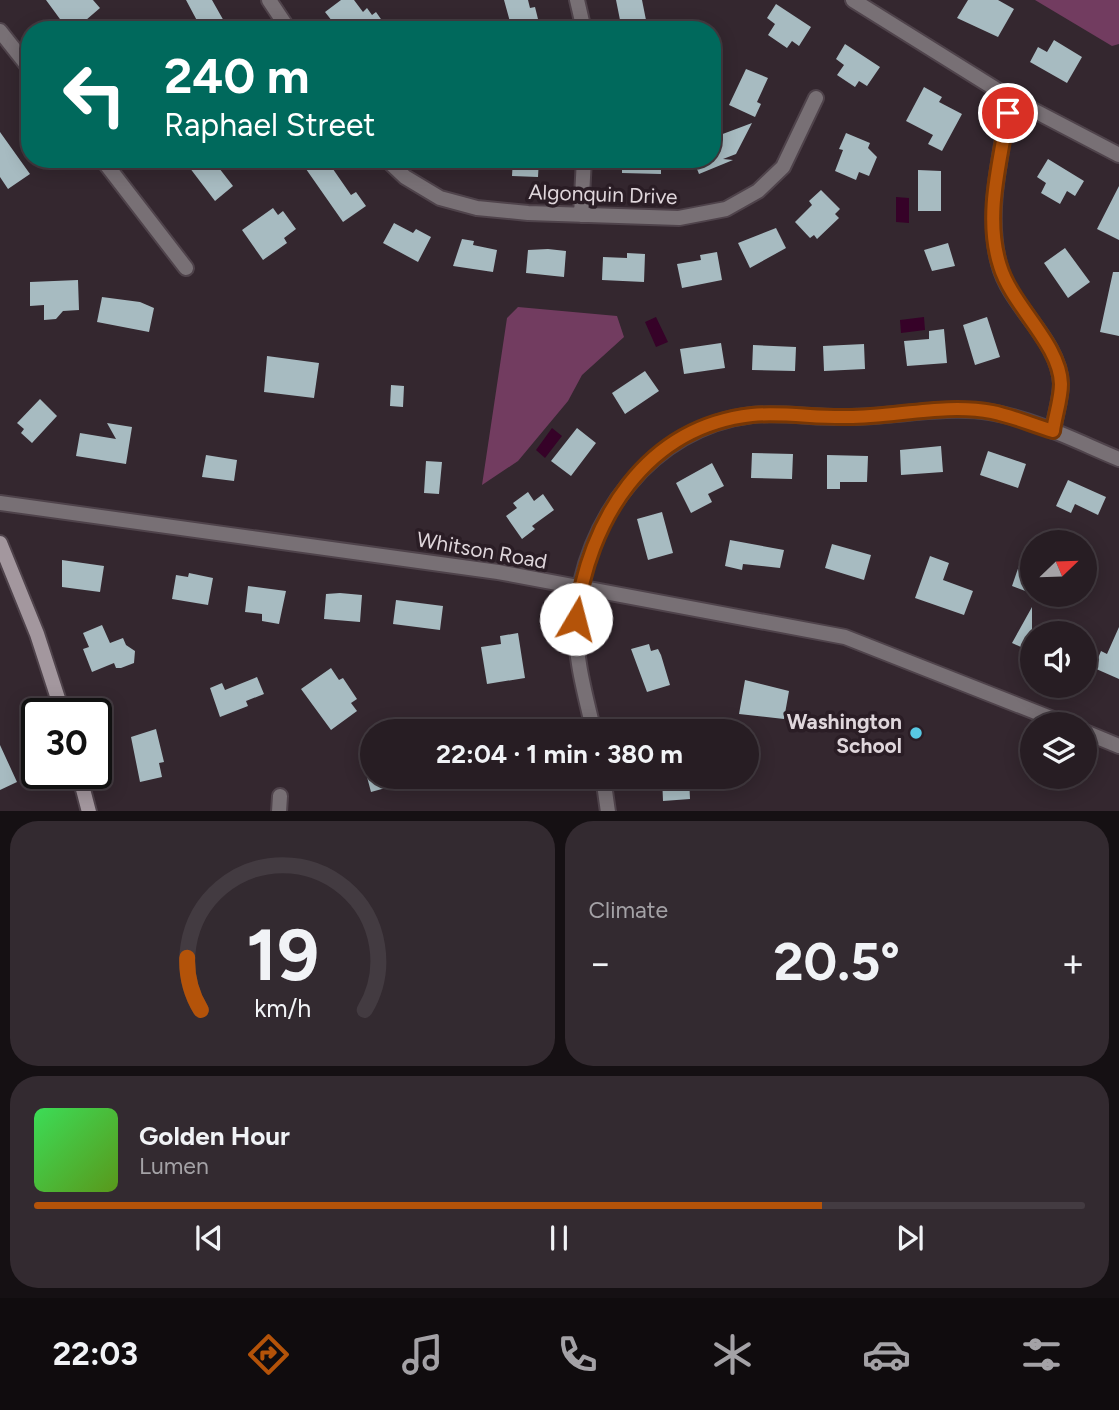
<!DOCTYPE html>
<meta charset="utf-8">
<style>
body{margin:0;font-family:Figtree,sans-serif;background:#332a30;color:#f1f3f6;height:100vh;display:flex;flex-direction:column;font-size:26px;white-space:nowrap}
*{box-sizing:border-box;margin:0}
p{font-size:23px;color:#a4a2a6}
.icon{flex:none;width:38px;height:38px;fill:none;stroke:currentColor;stroke-width:2;stroke-linecap:round;stroke-linejoin:round}
.map{position:relative;height:811px;overflow:hidden}
.drawer{display:flex;flex-direction:column;gap:10px;padding:10px;background:#151013;flex:1}
.drawer>*{flex:none}
.banner{position:absolute;left:21px;top:21px;width:700px;height:147px;border-radius:28px;box-shadow:0 4px 18px #0003,0 0 0 2px #433b41;background:#00695c;color:#fff;overflow:hidden}
.needle{width:46px;rotate:67deg}
.buttons{position:absolute;left:1020px;top:530px;display:grid;gap:14px}
.buttons a{display:grid;place-items:center;width:77px;height:77px;border-radius:50%;background:#271d23;box-shadow:0 4px 18px #0003,0 0 0 2px #433b41;font-size:35px}
.speed{position:absolute;left:21px;top:698px;display:flex;gap:14px;font-size:35px;font-weight:700;text-align:center}
.speed>*{display:grid;place-content:center;width:91px;height:91px;border-radius:50%;background:#271d23;box-shadow:0 4px 18px #0003,0 0 0 2px #433b41;line-height:1}
.speed .limit{border:4px solid #111;border-radius:10px;background:#fff;color:#111}
.pin{position:absolute;display:grid;place-items:center;width:60px;height:60px;color:#fff;margin:-30px;border:4px solid #fff;border-radius:50%;box-shadow:0 2px 7px #0007}
.me{position:absolute;width:77px;margin:-38px;rotate:8deg;stroke-linejoin:round;filter:drop-shadow(0 0 5px #0008)}
.turn{display:flex;align-items:center;gap:24px;height:147px;padding:0 28px;font-size:32px}
.turn .icon{width:91px;height:91px;stroke-width:2.5}
.turn b{display:block;font-size:49px;line-height:60px}
.big{font-size:52px;font-weight:700;line-height:1.1}
.drawer .card{flex:1;display:flex;flex-direction:column;justify-content:center;gap:10px;min-width:0;padding:0 24px;border-radius:28px;background:#332a30}
.drawer .dial{align-items:center;gap:0}
.dial svg{height:182px;overflow:visible;fill:none;stroke:#433b41;stroke-width:7;stroke-linecap:round;text-anchor:middle}
.dial text{fill:#f1f3f6;stroke:none}
.song{display:flex;align-items:center;gap:21px}
.cover{width:84px;height:84px;border-radius:10px;background:linear-gradient(135deg,hsl(130 70% 55%),hsl(90 70% 35%))}
.played{height:7px;border-radius:4px;background:linear-gradient(90deg,#b45309 75%,#433b41 75%)}
.keys{display:flex;justify-content:space-around;direction:ltr}
.heat{display:flex;justify-content:space-between;align-items:center;font-size:38px;direction:ltr}
.drawer .tiles{flex:1;display:grid;gap:10px;grid-template-columns:1fr 1fr}
.card:last-child{grid-column:span 2}
.trip{position:absolute;left:360px;top:719px;width:399px;height:70px;border-radius:35px;background:#271d23;box-shadow:0 4px 18px #0003,0 0 0 2px #433b41;font-weight:700;line-height:70px;text-align:center}
.tabs{display:flex;height:112px;justify-content:space-around;align-items:center;background:#100c0e;color:#a4a2a6}
.tabs .icon{width:49px;height:49px}
.tabs .on{color:#b45309}
.tabs b{font-size:32px;color:#f1f3f6}
.map>svg:first-child{display:block}
</style>
<div class="map">
<svg width="1119" height="812" viewBox="0 0 1119 812">
<rect width="100%" height="100%" fill="#34272f"/>
<path fill="#723c60" d="M1035 0H1119V44L1112 46Z
M518 307 617 316 624 337 582 375 568 401 518 461 482 485 507 318Z"/>
<path fill="#360228" d="M896 197 909 198V223L896 222Z
M656 317 668 342 656 347 645 322Z
M924 317 925 330 901 333 900 320Z
M552 428 562 436 545 458 536 450Z"/>
<path fill="#a7bbc1" d="M46 0H93L100 8 86 20 93 30H68Z
M186 0H212L229 30H202Z
M341 0H354L363 12 367 8 372 15 376 12 383 22 372 30H346L341 22 336 26 325 12Z
M504 0H528L530 8 535 7 539 23 512 29Z
M616 0H642L647 25 622 30Z
M968 0H998L1014 9 998 37 957 18Z
M776 4 811 27 799 46 792 41 787 48 768 35 775 24 767 18Z
M1054 40 1082 57 1067 83 1030 62 1038 47 1047 52Z
M845 44 880 67 867 86 859 81 855 87 837 75 844 65 836 59Z
M746 69 768 78 757 102 761 104 755 117 729 105Z
M924 87 942 97 939 102 962 114 942 151 928 144 933 135 906 121Z
M752 123 736 154 723 159 733 160 699 174 693 159H712V138Z
M0 132 30 174 8 189 0 177Z
M846 133 870 143 868 148 877 157 869 176 859 172 856 180 835 171 843 150 839 149Z
M183 159H212L233 186 215 201Z
M299 159H326L351 195 356 192 366 206 343 222Z
M513 159H539L538 177 512 176Z
M622 159H661V174L622 173Z
M1048 159 1084 181 1075 196 1067 191 1060 204 1041 193 1046 183 1037 177Z
M918 170 941 171V211H918Z
M1119 186V240L1097 229Z
M821 190 840 209 835 214 839 218 817 239 814 235 810 238 795 222 812 205 809 201Z
M273 208 278 215 283 211 296 229 284 238 287 243 263 260 242 230Z
M394 223 413 233 416 229 431 237 418 262 383 243Z
M776 228 786 248 750 268 738 243Z
M462 239 474 241 473 245 497 250 493 272 453 266Z
M948 243 955 266 932 271 924 250Z
M1065 248 1090 282 1068 298 1044 263Z
M548 249 566 251 564 277 526 273 528 250Z
M717 252 722 280 682 288 677 264 701 260 700 255Z
M627 253 645 254 644 282 602 280 603 257 627 258Z
M1113 272H1119V336L1100 332Z
M78 280 79 310 63 311 56 319 44 320V305L30 306V282Z
M102 297 140 302 154 308 149 332 97 322Z
M987 317 1000 357 975 365 963 325Z
M944 329 947 363 907 366 904 341 929 339V331Z
M721 343 725 368 684 374 680 349Z
M864 344 865 369 824 371 823 346Z
M753 345 796 347 795 371 752 370Z
M267 356 319 363 314 398 264 392Z
M645 371 659 391 625 414 612 393Z
M391 385 404 386 403 407 390 406Z
M40 399 57 416 32 443 21 433 24 429 17 423Z
M107 423 132 427 126 464 76 456 80 433 116 439Z
M577 428 596 443 571 476 551 461Z
M941 446 943 472 901 475 900 450Z
M988 451 1026 464 1018 488 980 475Z
M752 453 793 454 792 479 751 478Z
M206 455 237 460 234 481 202 477Z
M827 455 868 456 867 482H840V489H827Z
M426 461 442 462 439 494 424 493Z
M712 463 724 486 708 494 712 502 691 513 676 483Z
M1068 480 1106 497 1098 515 1075 504 1071 513 1056 506Z
M528 492 534 501 543 494 554 510 532 526 535 529 522 539 506 516 517 508 513 503Z
M662 512 673 553 648 560 637 519Z
M730 540 784 550 780 568 743 564 742 570 725 566Z
M832 544 871 555 864 580 825 568Z
M930 556 949 563 943 580 973 591 964 615 915 598Z
M1022 557 1032 561V579L1028 592 1012 586Z
M62 560 104 566 100 592 62 587Z
M189 573 213 578 208 605 172 599 176 575 188 577Z
M248 586 286 591 279 624 262 621V614L245 612Z
M340 593 362 595 360 622 324 619 326 594Z
M396 600 443 606 440 630 393 624Z
M1032 607V652L1012 643Z
M102 625 110 643 123 638 126 645 135 651 134 663 121 668H116L114 663 92 672 83 649 89 647 83 633Z
M1119 627V679L1094 668 1101 651 1107 654Z
M518 633 525 678 487 684 481 647 501 644 500 636Z
M649 644 651 651 658 649 661 655 670 685 647 692 631 649Z
M331 668 339 680 343 678 357 699 351 703 357 711 331 730 301 689Z
M257 677 264 694 246 701 248 706 220 717 210 688 222 683 225 690Z
M745 680 789 691 784 719 739 714Z
M156 729 164 762 159 763 162 777 140 782 131 737Z
M0 745 17 782 0 790Z
M367 777H410L411 781 371 792Z
M662 777H689L690 799 663 801Z"/>
<g fill="none" stroke-linecap="round" stroke-linejoin="round">
<defs>
<path id="street" d="M269 0 289 30
M577 0 584 30
M853 0 1010 98 1119 155
M0 31 30 69
M1010 98C1002 152 985 210 999 264 1010 307 1058 338 1061 383 1061 398 1055 416 1053 431
M102 159 186 268
M386 159 405 177 440 198 477 208 528 213 679 218 726 209 758 191 783 167 816 98
M581 215 584 159
M0 503 498 572 845 637 1066 724
M594 732C585 694 574 656 576 617 583 520 652 427 752 415 783 412 817 418 847 417 894 417 943 405 990 412 1034 419 1078 442 1119 459
M1085 732 1119 746
M603 777 608 812
M279 812 280 796"/>
<path id="secondary" d="M0 543 37 634 63 714
M79 774 89 812"/>
</defs>
<use href="#street" stroke="#4f434b" stroke-width="18"/>
<use href="#secondary" stroke="#4f434b" stroke-width="18"/>
<use href="#street" stroke="#787075" stroke-width="14"/>
<use href="#secondary" stroke="#a3979e" stroke-width="14"/>
</g>
<g fill="none" stroke-linecap="round" stroke-linejoin="round">
<defs>
<path id="route" d="M576 619C588 521 645 427 752 415 783 412 817 418 848 417 895 417 946 403 992 412 1012 416 1033 425 1053 431 1055 416 1061 399 1061 384 1060 344 1012 306 1000 266 984 217 1000 162 1008 113"/>
</defs>
<use href="#route" stroke="#753606" stroke-width="18"/>
<use href="#route" stroke="#b45309" stroke-width="12"/>
</g>
<circle fill="#58c9e4" stroke="#2a1d25" stroke-width="2.5" cx="916" cy="733" r="7"/>
<g text-anchor="middle" dominant-baseline="central" stroke-width="7" stroke-linejoin="round" paint-order="stroke">
<g font-size="21" fill="#dfd6db" stroke="#2a1d25">
<text transform="translate(603 194) rotate(2)">Algonquin Drive</text>
<text transform="translate(482 550) rotate(10)">Whitson Road</text>
</g>
<g font-size="21" font-weight="bold" fill="#dfd6db" stroke="#2a1d25" text-anchor="end">
<text x="902" y="721">Washington<tspan x="902" dy="24">School</tspan></text>
</g>
</g>
</svg>
<div class="buttons">
<a><svg class="needle" viewBox="-14 -14 28 28"><path d="M0-13l5 13h-10z" fill="#e53935"/><path d="M0 13l5-13h-10z" fill="#a4a2a6"/></svg></a>
<a><svg class="icon" aria-label="sound" viewBox="0 0 24 24"><path d="M4 9h4l5-4v14l-5-4H4zM17 9q2 3 0 6"/></svg></a>
<a><svg class="icon" aria-label="layers" viewBox="0 0 24 24"><path d="M12 4l9 5-9 5-9-5zM3 14l9 5 9-5"/></svg></a>
</div>
<div class="speed"><div class="limit">30</div></div>
<div class="pin" style="left:1008px;top:113px;background:#d93025"><svg class="icon" aria-label="arrive" viewBox="0 0 24 24"><path d="M6 21V4h12l-3 4 3 4H6"/></svg></div>
<svg class="me" style="left:576px;top:619px" viewBox="-20 -20 40 40"><circle r="19" fill="#fff"/><path d="M0-13L10 11 0 6-10 11z" fill="#b45309"/></svg>
<div class="trip">22:04 · 1 min · 380 m</div>
<div class="banner">
<div class="turn"><svg class="icon" aria-label="left" viewBox="0 0 24 24"><path d="M17 20v-9H6M10 6l-5 5 5 5"/></svg><div><b>240 m</b>Raphael Street</div></div>
</div>
</div>
<section class="drawer">
<div class="tiles">
<div class="card dial"><svg viewBox="0 0 100 80">
<path d="M14 69A42 42 0 1 1 86 69"/>
<path d="M14 69A42 42 0 0 1 8 46" stroke="#b45309"/>
<text x="50" y="56" font-size="32" font-weight="700">19</text>
<text x="50" y="72" font-size="11">km/h</text>
</svg></div>
<div class="card"><p>Climate</p>
<div class="heat"><a>−</a><b class="big">20.5°</b><a>+</a></div>
</div>
<div class="card">
<div class="song"><i class="cover"></i><div><b>Golden Hour</b><p>Lumen</p></div></div>
<div class="played"></div>
<div class="keys"><svg class="icon" aria-label="previous" viewBox="0 0 24 24"><path d="M18 5L8 12l10 7zM5 5v14"/></svg><svg class="icon" aria-label="pause" viewBox="0 0 24 24"><path d="M8 5v14M16 5v14"/></svg><svg class="icon" aria-label="next" viewBox="0 0 24 24"><path d="M6 5l10 7-10 7zM19 5v14"/></svg></div>
</div>
</div>
</section>
<nav class="tabs">
<b>22:03</b>
<svg class="icon on" aria-label="directions" viewBox="0 0 24 24"><path d="M12 3l9 9-9 9-9-9zM9 14v-3h6M13 9l2 2-2 2"/></svg>
<svg class="icon" aria-label="music" viewBox="0 0 24 24"><path d="M9 18V5l10-2v13"/><circle cx="6" cy="18" r="3"/><circle cx="16" cy="16" r="3"/></svg>
<svg class="icon" aria-label="phone" viewBox="0 0 24 24"><path d="M5 4h4l2 5-3 2q2 4 5 5l2-3 5 2v4C11 20 4 13 5 4z"/></svg>
<svg class="icon" aria-label="climate" viewBox="0 0 24 24"><path d="M12 3v18M4 7l16 10M4 17L20 7"/></svg>
<svg class="icon" aria-label="car" viewBox="0 0 24 24"><path d="M5 17H2v-5l4-1 3-4h7l3 4 3 1v5h-3M9 17h6M6 11h13"/><circle cx="7" cy="17" r="2"/><circle cx="17" cy="17" r="2"/></svg>
<svg class="icon" aria-label="filters" viewBox="0 0 24 24"><path d="M4 7h16M4 17h16"/><circle cx="9" cy="7" r="2"/><circle cx="15" cy="17" r="2"/></svg>
</nav>
